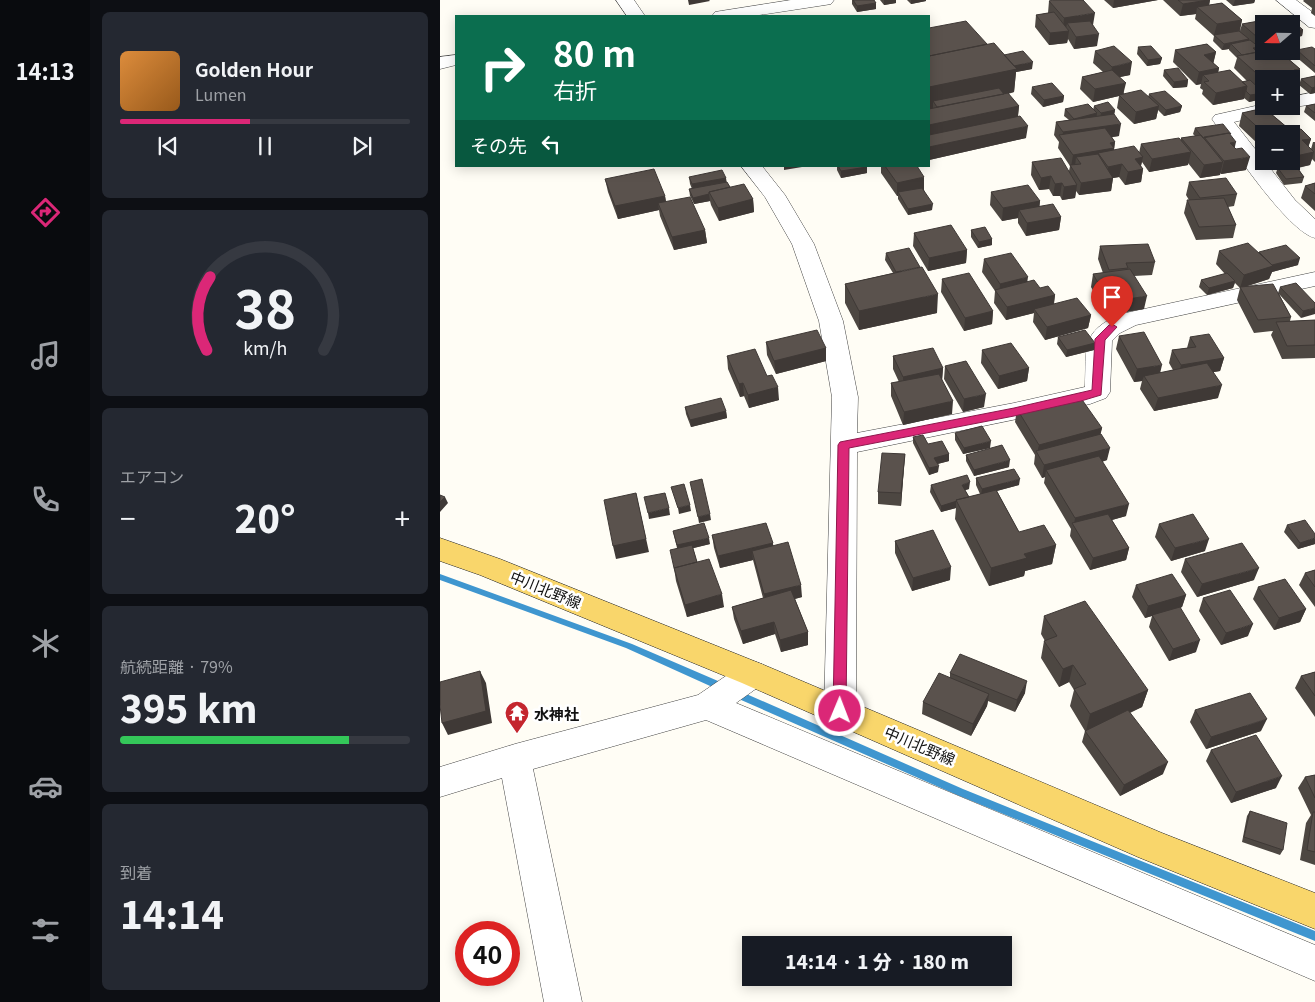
<!DOCTYPE html>
<html lang="ja">
<meta charset="utf-8">
<style>
body{margin:0;font-family:Georgia,"Noto Sans JP",serif;background:#242831;color:#f1f3f6;height:100vh;display:flex;flex-direction:column;font-size:19px;white-space:nowrap}
*{box-sizing:border-box;margin:0}
p{font-size:16px;color:#9ea1a6}
.icon{flex:none;width:28px;height:28px;fill:none;stroke:currentColor;stroke-width:2;stroke-linecap:round;stroke-linejoin:round}
.map{position:relative;flex:1;overflow:hidden}
.side{display:flex;flex-direction:column;gap:12px;padding:12px;background:#0d0f14;width:350px}
.side>*{flex:none}
.guide{position:absolute;left:15px;top:15px;width:475px;height:152px;border-radius:0px;box-shadow:0 2px 12px #0003;background:#0b6e4f;color:#fff;overflow:hidden}
.needle{width:32px;rotate:250deg}
.tools{position:absolute;left:815px;top:15px;display:grid;gap:10px}
.tools a{display:grid;place-items:center;width:45px;height:45px;border-radius:0px;background:#171b24;box-shadow:0 2px 12px #0003;font-size:25px}
.speed{position:absolute;left:15px;top:921px;display:flex;gap:10px;font-size:25px;font-weight:700;text-align:center}
.speed>*{display:grid;place-content:center;width:65px;height:65px;border-radius:50%;background:#171b24;box-shadow:0 2px 12px #0003;line-height:1}
.speed .limit{border:8px solid #d22;background:#fff;color:#111}
.pin{position:absolute;display:grid;place-items:center;width:42px;height:42px;color:#fff;margin:-51px -21px;border-radius:50% 50% 50% 0;rotate:-45deg;box-shadow:0 0 5px #0007}
.pin .icon{rotate:45deg}
.me{position:absolute;width:55px;margin:-28px;rotate:1deg;stroke-linejoin:round;filter:drop-shadow(0 0 4px #0008)}
.turn{display:flex;align-items:center;gap:18px;height:105px;padding:0 15px;font-size:22px}
.turn .icon{width:65px;height:65px;stroke-width:2.5}
.turn b{display:block;font-size:35px;line-height:42px}
.then{display:flex;align-items:center;height:48px;padding:0 15px;background:#0003;gap:10px;font-size:19px}
.big{font-size:38px;font-weight:800;line-height:1.1}
.side .tile{flex:1;display:flex;flex-direction:column;justify-content:center;gap:8px;min-width:0;padding:0 18px;border-radius:8px;background:#242831}
.side .dial{align-items:center;gap:0}
.dial svg{height:130px;overflow:visible;fill:none;stroke:#363941;stroke-width:7;stroke-linecap:round;text-anchor:middle}
.dial text{fill:#f1f3f6;stroke:none}
.song{display:flex;align-items:center;gap:15px}
.cover{width:60px;height:60px;border-radius:8px;background:linear-gradient(135deg,hsl(30 70% 55%),hsl(30 70% 35%))}
.played{height:5px;border-radius:2px;background:linear-gradient(90deg,#db2777 45%,#363941 45%)}
.keys{display:flex;justify-content:space-around;direction:ltr}
.heat{display:flex;justify-content:space-between;align-items:center;font-size:28px;direction:ltr}
.charge{height:8px;border-radius:4px;background:linear-gradient(90deg,#34c759 79%,#363941 0)}
.trip{position:absolute;left:302px;top:936px;width:270px;height:50px;border-radius:0px;background:#171b24;box-shadow:0 2px 12px #0003;font-weight:800;line-height:50px;text-align:center}
main{display:flex;flex:1;min-height:0}
.dock{display:flex;flex-direction:column;width:90px;justify-content:space-around;align-items:center;background:#090b0e;color:#9ea1a6}
.dock .icon{width:35px;height:35px}
.dock .selected{color:#db2777}
.dock b{font-size:22px;color:#f1f3f6}
.map>svg:first-child{display:block}
</style>
<main>
<nav class="dock">
<b>14:13</b>
<svg class="icon selected" aria-label="directions" viewBox="0 0 24 24"><path d="M12 3l9 9-9 9-9-9zM9 14v-3h6M13 9l2 2-2 2"/></svg>
<svg class="icon" aria-label="music" viewBox="0 0 24 24"><path d="M9 18V5l10-2v13"/><circle cx="6" cy="18" r="3"/><circle cx="16" cy="16" r="3"/></svg>
<svg class="icon" aria-label="phone" viewBox="0 0 24 24"><path d="M5 4h4l2 5-3 2q2 4 5 5l2-3 5 2v4C11 20 4 13 5 4z"/></svg>
<svg class="icon" aria-label="climate" viewBox="0 0 24 24"><path d="M12 3v18M4 7l16 10M4 17L20 7"/></svg>
<svg class="icon" aria-label="car" viewBox="0 0 24 24"><path d="M5 17H2v-5l4-1 3-4h7l3 4 3 1v5h-3M9 17h6M6 11h13"/><circle cx="7" cy="17" r="2"/><circle cx="17" cy="17" r="2"/></svg>
<svg class="icon" aria-label="filters" viewBox="0 0 24 24"><path d="M4 7h16M4 17h16"/><circle cx="9" cy="7" r="2"/><circle cx="15" cy="17" r="2"/></svg>
</nav>
<section class="side">
<div class="tile">
<div class="song"><i class="cover"></i><div><b>Golden Hour</b><p>Lumen</p></div></div>
<div class="played"></div>
<div class="keys"><svg class="icon" aria-label="previous" viewBox="0 0 24 24"><path d="M18 5L8 12l10 7zM5 5v14"/></svg><svg class="icon" aria-label="pause" viewBox="0 0 24 24"><path d="M8 5v14M16 5v14"/></svg><svg class="icon" aria-label="next" viewBox="0 0 24 24"><path d="M6 5l10 7-10 7zM19 5v14"/></svg></div>
</div>
<div class="tile dial"><svg viewBox="0 0 100 80">
<path d="M14 69A42 42 0 1 1 86 69"/>
<path d="M14 69A42 42 0 0 1 16 24" stroke="#db2777"/>
<text x="50" y="56" font-size="32" font-weight="700">38</text>
<text x="50" y="72" font-size="11">km/h</text>
</svg></div>
<div class="tile"><p>エアコン</p>
<div class="heat"><a>−</a><b class="big">20°</b><a>+</a></div>
</div>
<div class="tile"><p>航続距離 · 79%</p><b class="big">395 km</b><div class="charge"></div></div>
<div class="tile"><p>到着</p><b class="big">14:14</b></div>
</section>
<div class="map">
<svg width="875" height="1002" viewBox="0 0 875 1002">
<rect width="100%" height="100%" fill="#fffdf5"/>
<g fill="none" stroke-linecap="round" stroke-linejoin="round">
<path fill="#3f96cf" fill-rule="evenodd" d="M0 574 192 644 285 684 286 687 285 690 282 691 279 690 186 648 0 580Z
M295 689 523 789 875 931V941L517 795 292 696 291 693 292 690Z"/>
<defs>
<path id="minor" d="M176 0H194L205 16H187Z
M351 0H394L391 4 385 5 313 16H272L275 12 281 11Z
M836 0H856L875 14V28L869 27Z
M16 55V65L0 69V57Z
M875 92V104L847 108 846 110 794 122 855 200 875 219V238C847 231 790 145 772 119L775 115 824 104V106H851V97Z
M301 166H322L345 195 374 244 403 321 418 397 417 433 574 403 645 387C647 347 640 332 681 314L875 272V286L696 325 680 333 672 341 670 392 666 398 650 404 417 452 416 711 411 721 400 725 389 721 384 711 392 397 379 321 352 244 325 197Z
M313 661 324 665 329 674 324 683 296 703 875 945V981L266 720 93 769 142 1002H104L62 778 0 797V767L75 744 258 695 302 665Z"/>
<path id="major" d="M0 538 60 559 324 665 722 833 875 893V929L698 857 302 683 40 575 0 561Z"/>
</defs>
<use href="#minor" stroke="#444" stroke-width="1"/>
<use href="#major" stroke="#222" stroke-width="1"/>
<use href="#minor" fill="#fff" fill-rule="evenodd"/>
<use href="#major" fill="#f9d66b" fill-rule="evenodd"/>
</g>
<path fill="#4d4742" fill-rule="evenodd" d="M412 0H434L436 9 417 12 412 4Z
M440 0H456V3L444 5Z
M467 0H486V1L471 4Z
M664 0H718L673 8Z
M723 0H770L769 5 782 3 802 20 800 31 802 24 830 19 835 24 852 20 863 30 862 36 852 38 856 41 853 54 844 55 860 69 855 87H851V79H824V93L822 99 809 102 804 98V99L773 105 762 94 763 90 760 88 761 84 756 85 733 62 735 50 767 44 776 52 773 63 779 68 778 73 790 70 802 82 807 81 794 68 797 58 789 50V49L782 50 773 41 774 36 755 19 756 14 740 16ZM824 24H851V51H824Z
M786 0H815L814 3 793 6Z
M864 0H875V16L871 13 872 8 863 1Z
M609 1 653 25 657 46 634 49 628 39 627 43 609 45 595 27 596 15 608 13Z
M489 28 547 44 564 55 592 69 576 72 574 92 568 94 579 106 578 116 586 138 489 160Z
M698 47 722 58 720 64 707 66 697 54Z
M875 49V73L855 56 857 50Z
M655 51 690 75 680 77 684 94 708 97 709 94 742 106 740 112 724 116 718 110 716 119 694 124 677 108 679 96 653 102 640 89 642 77 663 72 653 63Z
M724 70 748 80 747 87 733 88 723 76Z
M875 76V93L870 94 859 85 861 79Z
M592 87 624 96 623 102 603 107 591 94Z
M875 104V121L864 112 866 106Z
M654 106 675 110 674 114 679 136 672 137 675 142 674 150 699 153 701 144 741 140V138L755 136 753 134 755 128 791 136 794 148 806 170 781 174 780 173V175L760 178 748 163V165L709 172 702 162 701 166 703 169 701 182 685 185 679 177 673 178 671 191 639 195 636 191 635 198 622 200 620 196H613L609 189 599 190 591 175 592 162 629 171 630 166 618 148 619 142 614 135 616 122 629 120 624 116 625 109 653 110Z
M824 108 849 129 848 132 861 129 871 139 868 147 871 149 873 142H875V162L872 159 870 165 858 168 864 177 862 183 844 185 836 173 837 170 828 161H851V134H824V157L817 150 818 144 799 126 802 113Z
M397 166H427V173L401 178 397 170Z
M441 166H477L484 190 492 210 468 215 458 199V196H457L441 173Z
M249 177 286 178V182L290 187 313 199 314 212 279 221 271 205 270 201 254 204 250 196 249 189H252L250 184Z
M165 179 225 196 226 202 265 230 267 243 234 250 220 216 219 210 178 219 168 192Z
M749 182 797 194 794 206 788 207 796 225 793 238 756 240 744 213 747 200H749L746 195Z
M875 183V211L861 198 865 186Z
M551 192 600 201 599 206 621 217 619 230 586 236 578 223V218L562 221 550 205Z
M531 230 552 239V245L538 248 531 237Z
M474 233 527 250 526 263 488 271 473 246Z
M660 246 715 262 712 275 694 276 704 309 667 315 651 287 653 274 663 273 658 259Z
M779 251 819 252 858 265 832 272 829 279 808 286 838 293 840 287 875 303 861 318 839 294 851 317 850 321 875 320V358L842 359 831 335 833 331 814 333 797 300 800 288 795 283 793 288 767 295 759 287 761 280 785 274 776 264Z
M446 253 497 313 419 330 405 303V284L453 273 445 260Z
M544 259 600 288 615 295 614 304 651 315 648 328 605 340 593 322 594 313 566 320 554 303 555 291 542 272Z
M502 279 553 311 552 324 524 331 501 292Z
M679 336 721 373 733 370 729 363 732 350 747 348 750 337 784 358 780 371 773 372 778 398 714 411 700 389 702 381 694 382 676 349Z
M618 337 655 343 654 350 626 357 617 344Z
M326 342 386 348V361L336 374 327 355Z
M542 350 589 368 587 381 558 389 541 363Z
M287 356 327 376 339 400 309 408 304 396 300 397 288 369Z
M453 356 503 368 502 380 512 414 463 425 451 396V383L459 382 453 369Z
M505 366 544 407 523 412 504 379Z
M245 407 286 411 287 418 251 427 246 414Z
M577 409 662 428 660 434 667 460 662 462 686 516 672 520 689 548 686 560 650 570 630 536 631 529 604 483 605 477 602 478 594 464 595 455 575 422Z
M515 433 550 448 523 454 515 440Z
M473 437 488 444 509 454V461L497 464 498 472 489 475 473 443Z
M465 454 461 506 438 504V492Z
M526 455 569 467 534 476 526 461Z
M536 478 579 485 557 491 579 532 616 545 612 564 585 571 584 576 549 586 515 519 516 508 501 512 490 492 491 485 529 489 525 490 529 497 540 494 536 485Z
M719 524 765 551 731 561 715 537Z
M847 525 875 544 858 549 844 532Z
M233 531 270 544 253 548 257 562 284 607 247 617 236 581 234 568 237 548Z
M272 535 333 543V546L362 597 355 599 368 632V645L341 652 335 634 303 644 294 619 292 607 323 598 313 560 280 568 274 548Z
M455 541 510 580 472 591 455 553Z
M745 559 814 580 757 597 741 572Z
M875 570V607L859 585 865 573Z
M696 585 746 595 742 607 740 608 756 652 729 661 709 627 712 616 705 618 692 597Z
M818 587 866 609 860 622 834 630 813 599Z
M763 598 808 636 781 645 759 611Z
M604 616 708 690 702 707 690 713 723 774 680 796 642 742 645 731 630 706 634 690 629 682 619 687 601 658 604 641H605L601 634Z
M875 672V717L855 688 861 676Z
M510 673 585 693 575 712 548 701 547 706 531 736 482 714 483 702 510 677Z
M755 710 821 731 766 749 750 722Z
M771 750 836 788 791 803 766 761Z
M875 775V865L860 860 866 823 871 815 858 788 865 777Z
M810 811 843 850 840 855 802 842 807 816Z"/>
<path fill="#3f3936" d="M248 0H269L270 1 249 5Z
M444 0H456V3L444 5Z
M471 0H486V1L471 4Z
M674 0H718L673 8Z
M768 0H770L768 11 757 7 756 14 740 16 743 4Z
M795 0H815L814 3 793 6Z
M436 3V9L417 12V6Z
M655 13 653 25 630 28 627 23 626 29 623 30 624 18Z
M802 20 799 32 774 35 777 24Z
M863 30 862 36 851 38V32Z
M629 31 627 43 609 45 610 33Z
M659 34 657 46 634 49 636 37Z
M809 39 808 45 791 44 789 49 782 50 784 44Z
M856 41 853 54 825 59 827 51H851V42Z
M819 47 817 53 813 48Z
M776 52 773 65 764 55Z
M722 58 720 64 707 66 708 60Z
M593 62 592 69 576 72 574 92 498 108 493 101V109L489 110V87L568 67Z
M692 62 690 75 670 79 672 67Z
M779 68 776 81H769L763 75 761 84 756 85 759 72Z
M860 69 855 87H851V79H836L854 70Z
M748 80 747 87 733 88 734 82Z
M686 83 683 95 653 102 655 89Z
M824 84V93L822 99 809 102 810 95 821 93Z
M807 86 804 99 773 105 776 93Z
M875 87V93L870 94 872 88Z
M624 96 623 102 603 107 604 100Z
M579 106 577 124 489 143V125Z
M719 106 716 119 694 124 696 112Z
M742 106 740 112 724 116 726 110Z
M675 110 674 116 660 119 661 113Z
M657 113 656 120 633 125 634 119Z
M681 124 679 136 626 144 622 139 623 132Z
M588 126 586 138 489 160V147Z
M849 129 848 134H830Z
M871 139 867 151 862 140Z
M675 142 672 161 658 153 656 163 641 164 636 157 635 167H631L633 155 670 143Z
M796 142 793 155 790 143Z
M751 152 748 165 709 172 712 159Z
M874 152 870 165 841 171 839 169 841 161H851V157Z
M703 157 700 169H703L701 182 685 185 688 172 695 159Z
M810 157 806 170 781 174 784 161Z
M783 162 780 175 760 178 764 165Z
M682 164 679 177 673 178 671 191 639 195 641 183 666 179 668 167Z
M344 166H368L344 170Z
M427 167V173L401 178V171Z
M611 176 609 189 599 190 601 178Z
M484 177V190L458 192V196H457V183Z
M286 178 287 184 253 191 252 184Z
M622 183 620 196H613L615 184Z
M637 185 635 198 622 200 624 187Z
M269 194 270 201 254 204 253 198Z
M225 196 227 208 218 203 219 210 178 219 175 206Z
M313 199 314 212 279 221 278 208Z
M600 201 599 214 579 210 578 218 562 221 563 208Z
M493 204 492 210 468 215V209Z
M621 217 619 230 586 236 587 223Z
M265 230 267 243 234 250 232 237Z
M552 239V245L538 248 539 242Z
M527 250 526 263 488 271 489 258Z
M860 258 858 265 832 272 829 279 800 288 804 275 832 265Z
M588 277 586 290 559 295 560 284Z
M795 281 793 288 767 295 769 288Z
M498 294 497 313 419 330V311Z
M615 295 613 308 594 309V313L566 320 567 307Z
M707 296 704 309 667 315 669 302Z
M875 308V314L861 318 863 311Z
M553 311 552 324 524 331 525 318Z
M651 315 648 328 605 340 607 327Z
M655 343 654 350 626 357 627 350Z
M386 348V361L336 374 334 361Z
M784 358 780 371 738 378 741 365Z
M722 365 719 378 704 376 702 381 694 382 697 369Z
M503 368 502 381 463 390V377Z
M589 368 587 381 558 389 559 376Z
M303 383 304 396 300 397 299 384Z
M782 385 778 398 714 411 718 398Z
M338 387 339 400 309 408 308 395Z
M546 394 544 407 523 412 524 399Z
M513 401 512 414 463 425 464 412Z
M286 411 287 418 251 427 250 420Z
M662 428 659 441 597 453 599 445Z
M551 441 550 448 523 454 524 448Z
M670 448 667 460 609 476 606 470 605 477 602 478 604 465Z
M465 454 461 506V493Z
M509 454V461L494 465V458Z
M570 460 569 467 534 476V470Z
M499 466 498 472 489 475V468Z
M580 479 579 485 541 495 542 489Z
M530 482 529 489 522 491V485Z
M196 493 209 552 176 559 173 546Z
M5 497 8 503 0 512V502Z
M516 501V508L501 512V506Z
M689 504 686 516 636 530 634 525 635 518Z
M250 505 251 511 239 514 238 508Z
M229 508 230 515 209 519 208 513Z
M270 514 271 520 259 523 258 517Z
M269 538 270 544 238 552 237 545Z
M875 538V544L858 549 860 543Z
M769 539 765 551 731 561 735 548Z
M333 543 334 555 312 551 313 560 280 568 278 556Z
M616 545 612 564 585 571 584 576 549 586 551 568 584 554Z
M689 548 686 560 650 570 653 558Z
M511 567 510 580 472 591 473 578Z
M819 568 814 580 757 597 762 584Z
M361 585 362 597 326 606 324 594Z
M282 594 284 607 247 617 245 605Z
M746 595 742 607 705 618 708 606Z
M866 609 860 622 834 630 839 618Z
M334 622 335 634 303 644 301 631Z
M813 624 808 636 781 645 786 633Z
M368 632V645L341 652 340 640Z
M760 640 756 652 729 661 733 649Z
M633 665 629 682 619 687 623 669Z
M40 671 46 683 52 723 8 735 2 723Z
M587 681 585 693 575 712 577 700Z
M708 690 702 707 646 731 650 714Z
M549 694 547 706 531 736 533 724Z
M827 719 821 731 766 749 771 737Z
M728 762 723 774 680 796 684 785Z
M842 776 836 788 791 803 796 792Z"/>
<path fill="#5a524d" stroke="#3f3936" d="M413 0H434L436 3 417 6Z
M613 0H643L655 13 624 18 609 1Z
M738 0H768L743 4Z
M782 3 802 20 777 24 757 7Z
M614 12 629 31 610 33 596 15Z
M830 19 835 24H824V43L802 24Z
M852 20 863 30 851 32V24H835Z
M526 21 547 44 489 56V28Z
M650 21 659 34 636 37 627 23Z
M799 31 809 39 784 44 774 35Z
M851 37 856 41 851 42Z
M810 40 819 47 813 48 817 52 802 55 791 44Z
M554 43 577 69 489 87V56Z
M767 44 776 52 764 55 779 68 759 72 735 50Z
M674 46 692 62 672 67 655 51Z
M711 46 722 58 708 60 698 47Z
M872 47 875 49V66L857 50Z
M583 51 593 62 574 66 564 55Z
M824 51H839L860 69 854 70 859 74 836 79H824V80L797 56Z
M738 68 748 80 734 82 724 70Z
M672 70 686 83 655 89 642 77Z
M790 70 807 86 776 93 764 82 769 81 763 75Z
M875 76V87L872 88 861 79Z
M810 80 824 93 810 95 806 91 807 86 802 82Z
M612 83 624 96 604 100 592 87Z
M559 88 564 94 497 107 493 101Z
M701 90 719 106 696 112 679 95Z
M725 91 742 106 726 110 709 94Z
M568 93 579 106 489 125V109Z
M668 102 675 110 661 113 654 106Z
M648 104 657 113 634 119 625 109Z
M875 104V113L866 106Z
M824 108 849 129 830 134H825L802 113Z
M674 114 681 124 623 132 616 122Z
M580 116 588 126 489 147V135Z
M783 124 791 134 789 133 763 138 755 128Z
M665 128 675 142 670 143 674 148 633 155 619 135Z
M861 129 871 139 862 140 874 152 851 157V134H839Z
M789 133 796 142 790 143 796 149 802 148 810 157 784 161 764 137Z
M761 135 783 162 764 165 741 138Z
M739 138 751 152 712 159 701 144Z
M694 146 703 157 695 159 703 169 688 172 682 164 668 167 658 153Z
M658 154 673 178 641 183 630 165 641 164 636 157Z
M621 158 637 185 624 187 622 183 615 184 611 176 601 178 592 162Z
M855 165 864 177 846 179 837 167Z
M398 166H427V167L401 171Z
M445 166H477L484 177 457 183Z
M214 169 225 196 175 206 165 179Z
M282 170 286 178 252 184 249 177Z
M786 178 797 194 760 198 749 182Z
M287 182 290 187 269 192V194L253 198 249 189Z
M875 183V194L865 186Z
M304 184 313 199 278 208 269 192Z
M588 185 600 201 563 208 551 192Z
M482 188 493 204 468 209 458 192Z
M250 197 265 230 232 237 218 203Z
M784 198 796 225 759 227 747 200Z
M613 204 621 217 587 223 579 210Z
M511 225 527 250 489 258 474 233Z
M545 227 552 239 539 242 531 230Z
M808 243 833 266 804 275 779 251Z
M708 244 715 262 686 263 688 268 669 270 660 246Z
M846 245 860 258 832 265 819 252Z
M469 248 480 267 456 272 446 253Z
M571 253 588 277 560 284 544 259Z
M482 267 498 294 419 311 405 284Z
M690 269 707 296 669 302 653 274Z
M529 273 553 311 525 318 502 279Z
M787 273 795 281 769 288 761 280Z
M594 280 600 288 608 286 615 295 567 307 555 290Z
M856 283 875 303V308L863 311 840 287Z
M833 284 851 317 818 320 800 287Z
M637 298 651 315 607 327 594 309Z
M875 320V345L847 346 836 322Z
M377 330 386 348 334 361 326 342Z
M645 330 655 343 627 350 618 337Z
M704 332 722 365 697 369 679 336Z
M769 334 784 358 741 365 732 350 756 347 750 337Z
M571 343 589 368 559 376 542 350Z
M493 348 503 368 463 377 453 356Z
M315 349 327 376 332 375 338 387 308 395 303 383 299 384 287 356Z
M526 361 546 394 524 399 505 366Z
M767 363 782 385 718 398 704 376Z
M499 374 513 401 464 412 451 383Z
M638 394 662 428 599 445 577 409Z
M281 398 286 411 250 420 245 407Z
M542 426 551 441 524 448 515 433Z
M661 434 670 448 604 465 596 451Z
M483 435 488 444 502 441 509 454 494 458 499 466 489 468 473 437Z
M562 445 570 460 534 470 526 455Z
M442 453 465 454 461 493 438 492Z
M659 456 689 504 635 518 606 470Z
M574 469 580 479 542 489 536 478Z
M527 475 530 482 522 485 529 497 516 500 517 501 501 506 491 485Z
M262 479 270 514 258 517 250 482Z
M244 484 250 505 238 508 231 487Z
M556 490 579 532 604 525 616 545 584 554 587 558 551 568 516 500Z
M196 493 206 539 173 546 164 500Z
M225 493 229 508 208 513 204 497Z
M0 495 5 497 0 502Z
M668 514 689 548 653 558 632 523Z
M753 514 769 539 735 548 719 524Z
M865 520 875 534V538L860 543 847 525Z
M264 523 269 538 237 545 233 531Z
M326 523 333 543 278 556 272 535Z
M493 530 511 567 473 578 455 541Z
M348 542 361 585 324 594 312 551Z
M802 543 819 568 762 584 745 559Z
M252 545 257 562 234 568 230 550Z
M269 559 282 594 245 605 234 568Z
M875 570V587L865 573Z
M732 574 746 595 708 606 696 585Z
M845 579 866 609 839 618 818 587Z
M351 590 368 632 340 640 334 622 301 631 292 607Z
M790 590 813 624 786 633 763 598Z
M645 601 708 690 650 714 634 689 646 684 633 665 623 669 604 641 617 636 604 616Z
M740 607 760 640 733 649 712 615Z
M520 654 587 681 577 700 510 673Z
M40 671 46 711 2 723 0 705V682Z
M875 672V696L861 676Z
M499 673 549 694 533 724 483 702Z
M810 693 827 719 771 737 755 710Z
M688 710 728 762 684 785 645 731Z
M816 735 842 776 796 792 771 750Z
M875 775V798L865 777Z
M810 811 847 823 843 850 804 837Z
M873 812H875V852L867 850Z"/>
<path fill="#db2777" stroke="#8e194d" d="M672 324 677 327 665 340 661 395 641 401 574 416 409 448 406 711 404 715 400 717 395 715 393 711 398 445 400 442 574 408 652 390 655 339 669 325Z"/>
<defs>
<symbol id="temple-pin" viewBox="-11 -11 22 30"><path d="M0 17L-7.5 6A9.5 9.5 0 1 1 7.5 6Z" fill="#c4262e" stroke="#fff"/><path d="M0-6L5-2H3V0L6.5 2.5H4V6H1.5V3h-3V6H-4V2.5H-6.5L-3 0V-2H-5Z" fill="#fff"/></symbol>
</defs>
<g fill-rule="evenodd">
<use href="#temple-pin" x="63" y="699" width="28" height="38"/>
</g>
<g text-anchor="middle" dominant-baseline="central" stroke-width="5" stroke-linejoin="round" paint-order="stroke">
<g font-size="15" fill="#111" stroke="#fff">
<text transform="translate(106 589) rotate(22)">中川北野線</text>
<text transform="translate(480 745) rotate(23)">中川北野線</text>
</g>
<g font-size="15" font-weight="bold" fill="#111" stroke="#fff" text-anchor="start">
<text x="94" y="713">水神社</text>
</g>
</g>
</svg>
<div class="tools">
<a><svg class="needle" viewBox="-14 -14 28 28"><path d="M0-13l5 13h-10z" fill="#e53935"/><path d="M0 13l5-13h-10z" fill="#9ea1a6"/></svg></a>
<a>+</a>
<a>−</a>
</div>
<div class="speed"><div class="limit">40</div></div>
<div class="pin" style="left:672px;top:327px;background:#d93025"><svg class="icon" aria-label="arrive" viewBox="0 0 24 24"><path d="M6 21V4h12l-3 4 3 4H6"/></svg></div>
<svg class="me" style="left:400px;top:711px" viewBox="-20 -20 40 40"><circle r="17" fill="#db2777" stroke="#fff" stroke-width="3"/><path d="M0-11L8 9 0 5-8 9z" fill="#fff"/></svg>
<div class="trip">14:14 · 1 分 · 180 m</div>
<div class="guide">
<div class="turn"><svg class="icon" aria-label="right" viewBox="0 0 24 24"><path d="M7 20v-9h11M14 6l5 5-5 5"/></svg><div><b>80 m</b>右折</div></div>
<div class="then">その先<svg class="icon" aria-label="left" viewBox="0 0 24 24"><path d="M17 20v-9H6M10 6l-5 5 5 5"/></svg></div>
</div>
</div>
</main>
